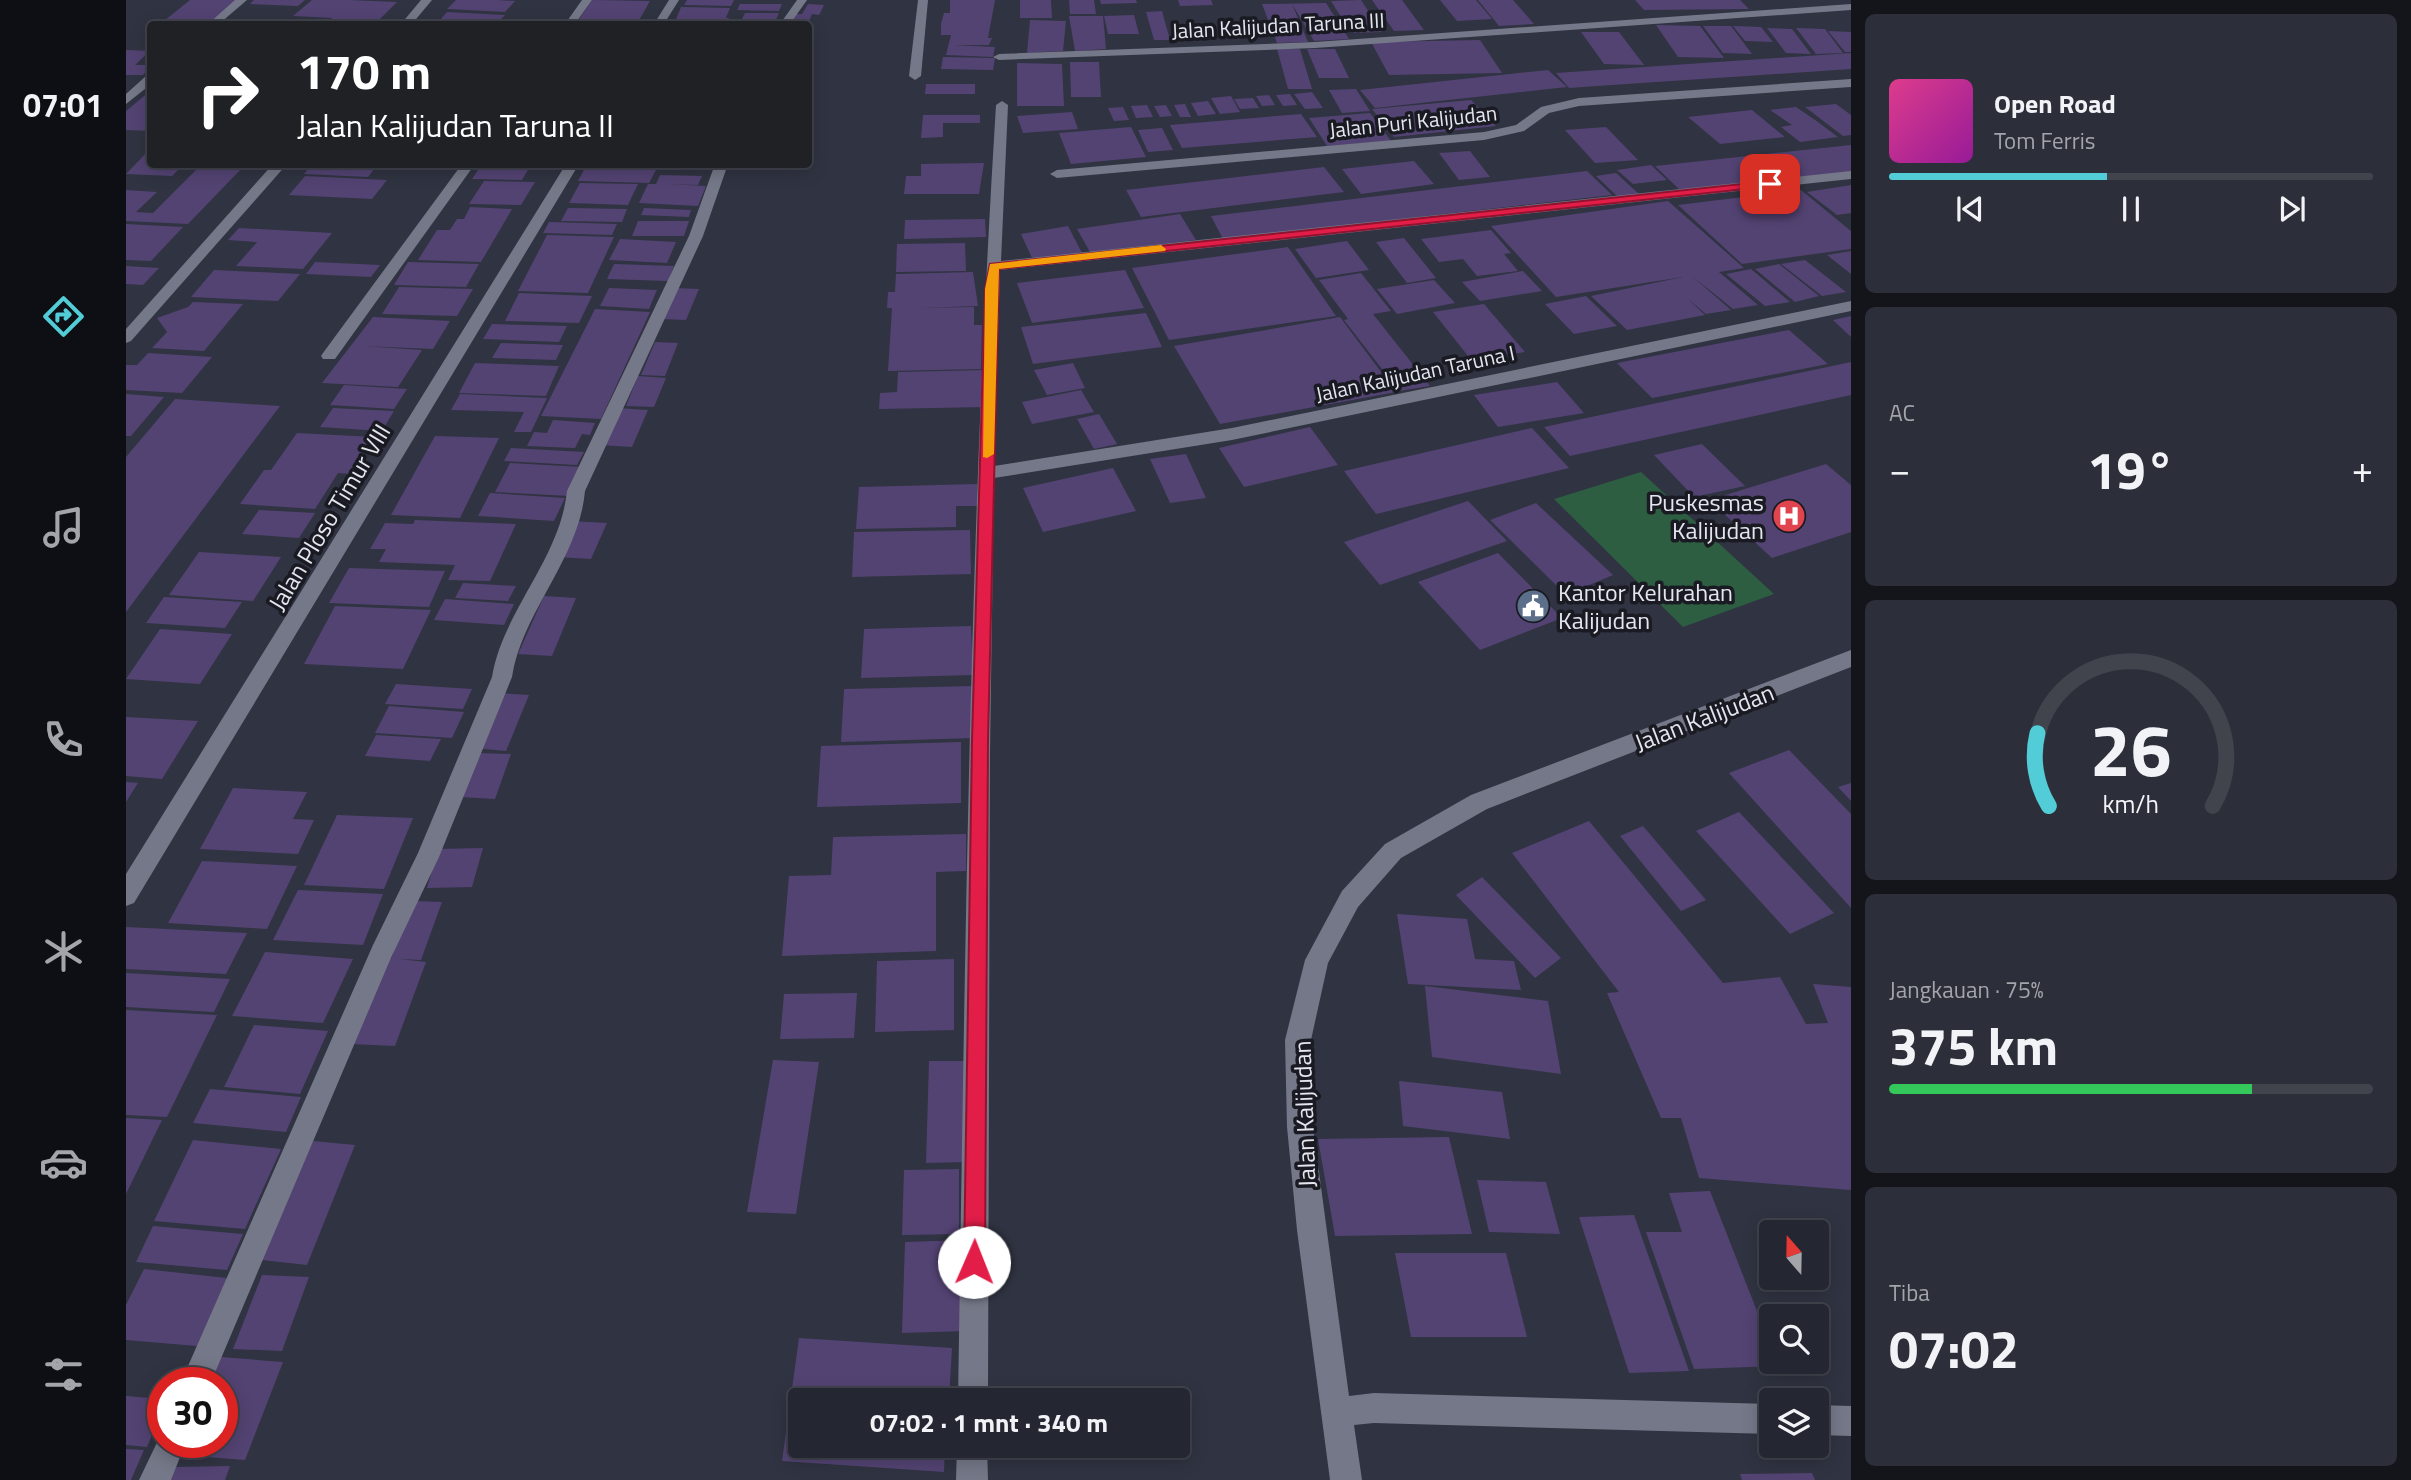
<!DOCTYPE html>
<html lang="id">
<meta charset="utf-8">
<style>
body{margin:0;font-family:"Titillium Web",sans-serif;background:#2c2e39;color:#f1f3f6;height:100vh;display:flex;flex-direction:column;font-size:26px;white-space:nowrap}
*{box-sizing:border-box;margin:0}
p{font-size:23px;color:#a3a5ab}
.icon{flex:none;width:38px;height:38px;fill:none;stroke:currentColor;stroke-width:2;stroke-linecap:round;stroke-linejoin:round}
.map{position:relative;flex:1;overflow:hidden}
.sheet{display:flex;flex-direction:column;gap:14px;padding:14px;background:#14151b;width:560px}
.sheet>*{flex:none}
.hud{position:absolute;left:21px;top:21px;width:665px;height:147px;border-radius:7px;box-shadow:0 4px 18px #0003,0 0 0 2px #41434d;background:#202124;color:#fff;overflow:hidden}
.needle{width:46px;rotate:340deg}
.tools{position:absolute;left:1633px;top:1220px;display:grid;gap:14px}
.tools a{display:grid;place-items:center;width:70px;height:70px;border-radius:7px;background:#242631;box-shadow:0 4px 18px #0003,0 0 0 2px #41434d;font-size:35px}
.speed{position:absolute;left:21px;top:1367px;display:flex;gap:14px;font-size:35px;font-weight:700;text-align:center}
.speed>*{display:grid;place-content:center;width:91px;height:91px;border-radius:50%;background:#242631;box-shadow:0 4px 18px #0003,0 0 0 2px #41434d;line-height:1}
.speed .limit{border:10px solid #d22;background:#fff;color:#111}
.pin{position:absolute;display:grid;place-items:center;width:60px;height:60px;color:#fff;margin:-30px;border-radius:14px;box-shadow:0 4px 10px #0006}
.me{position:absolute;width:77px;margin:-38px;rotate:1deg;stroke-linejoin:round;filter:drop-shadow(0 0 5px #0008)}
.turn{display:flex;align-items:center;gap:24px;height:147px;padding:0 35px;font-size:32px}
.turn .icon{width:91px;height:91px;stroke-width:2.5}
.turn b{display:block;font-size:49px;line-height:60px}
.big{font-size:52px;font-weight:700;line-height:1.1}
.sheet .tile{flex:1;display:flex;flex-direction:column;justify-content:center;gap:10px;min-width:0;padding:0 24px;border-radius:10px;background:#2c2e39}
.sheet .dial{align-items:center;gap:0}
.dial svg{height:182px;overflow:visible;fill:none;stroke:#41434d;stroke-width:7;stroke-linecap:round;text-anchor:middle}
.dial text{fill:#f1f3f6;stroke:none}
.song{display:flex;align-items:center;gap:21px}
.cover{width:84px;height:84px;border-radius:10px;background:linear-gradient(135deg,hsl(330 70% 55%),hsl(300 70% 35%))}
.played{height:7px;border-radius:4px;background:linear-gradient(90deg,#52ccd6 45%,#41434d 45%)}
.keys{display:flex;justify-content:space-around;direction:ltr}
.heat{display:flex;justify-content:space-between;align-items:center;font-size:38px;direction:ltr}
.charge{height:10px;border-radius:5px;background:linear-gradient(90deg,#34c759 75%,#41434d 0)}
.trip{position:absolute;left:662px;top:1388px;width:402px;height:70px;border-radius:7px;background:#242631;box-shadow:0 4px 18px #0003,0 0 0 2px #41434d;font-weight:700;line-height:70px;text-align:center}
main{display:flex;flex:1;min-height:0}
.tab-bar{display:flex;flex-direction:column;width:126px;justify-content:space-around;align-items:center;background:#0e0f14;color:#a3a5ab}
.tab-bar .icon{width:49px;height:49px}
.tab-bar .on{color:#52ccd6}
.tab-bar b{font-size:32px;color:#f1f3f6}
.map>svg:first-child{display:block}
</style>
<main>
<nav class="tab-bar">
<b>07:01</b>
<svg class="icon on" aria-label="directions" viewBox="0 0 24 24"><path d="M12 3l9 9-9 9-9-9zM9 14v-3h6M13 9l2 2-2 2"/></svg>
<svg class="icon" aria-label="music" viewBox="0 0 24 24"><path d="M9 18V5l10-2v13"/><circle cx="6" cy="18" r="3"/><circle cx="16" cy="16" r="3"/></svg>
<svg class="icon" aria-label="phone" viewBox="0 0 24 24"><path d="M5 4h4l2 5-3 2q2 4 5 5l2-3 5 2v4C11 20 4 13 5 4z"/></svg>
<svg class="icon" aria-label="climate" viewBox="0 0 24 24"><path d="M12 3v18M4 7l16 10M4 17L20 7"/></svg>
<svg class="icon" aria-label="car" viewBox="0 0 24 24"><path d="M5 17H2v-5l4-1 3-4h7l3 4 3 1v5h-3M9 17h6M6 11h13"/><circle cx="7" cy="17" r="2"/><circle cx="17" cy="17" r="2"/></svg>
<svg class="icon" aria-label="filters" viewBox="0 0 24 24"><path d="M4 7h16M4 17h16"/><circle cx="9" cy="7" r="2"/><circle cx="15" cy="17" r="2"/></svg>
</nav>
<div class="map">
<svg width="1725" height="1480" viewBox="0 0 1725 1480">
<rect width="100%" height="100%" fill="#303341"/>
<path fill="#2d5e42" d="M1515 472 1648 594 1557 627 1428 499Z"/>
<path fill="#534373" d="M64 0H112L83 24H34Z
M128 0H179L172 6 124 4Z
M186 0H223L271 2 252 21 264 22 261 24H200L206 18 167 16Z
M330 0H371L389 1 379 12 321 9Z
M466 0 524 1 511 24H450Z
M561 0H608L605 6 558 5Z
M824 0H869L862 38H866L863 45H827L869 47 867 57 820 55 825 35H815V24L818 13H824Z
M894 0H925L926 18H894Z
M943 0H968L970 14H944Z
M974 0H1010L1011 3 975 4Z
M1052 0H1085L1087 5 1054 6Z
M1235 0 1256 32 1225 33 1205 1Z
M1246 0H1276L1298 30 1268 31Z
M1314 0H1350L1366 19 1331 21Z
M1352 0H1387L1408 24 1373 26Z
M1509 0H1614L1623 9 1518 10Z
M1200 3 1223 39 1188 41 1166 4 1182 42 1151 43 1136 4Z
M614 4H656L653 11 611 10Z
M682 4 698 5 693 15 686 14 682 24H663L668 14H676Z
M555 7 604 8 600 18H603L600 24H548Z
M1036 11 1044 40H1028L1020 12Z
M321 12 379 15 370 24 313 21Z
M619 13H653L650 20 616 19Z
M1008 15 1013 34H982L978 16Z
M943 16H977L980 49 949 51Z
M904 20 940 21 937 51 901 53Z
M1530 25 1574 26 1598 58 1552 57Z
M1577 26H1605L1626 54 1597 53Z
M1607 26 1635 27 1647 42 1619 41Z
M1641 28 1666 29 1685 54 1660 53Z
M1670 28 1699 29 1717 53 1690 54Z
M1702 31 1725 32V52H1719Z
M1455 32H1493L1518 65 1478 64Z
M1354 40 1376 73 1263 75 1245 42Z
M1151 49H1174L1186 89H1162Z
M1181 49H1209L1223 78H1193Z
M0 50 24 51 9 65H24V67L17 75H0Z
M1725 53V69L1471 86 1443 88 1430 73Z
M817 57 869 58 867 70 815 69Z
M944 62H973L975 97H945Z
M891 63 936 64 938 106H891Z
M1422 70 1441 87 1249 108 1234 90Z
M800 84H849V94H799Z
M1230 89 1244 111 1216 113 1203 90Z
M24 91V131L0 130V111Z
M1186 92 1197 108 1179 109 1168 94Z
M1164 94 1171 105 1157 106 1150 95Z
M1143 95 1149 105 1136 106 1130 96Z
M1105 96 1114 112 1094 114 1085 98Z
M1127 98 1133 108 1114 109 1108 99Z
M1345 100 1370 126 1268 137 1246 109Z
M1082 101 1090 114 1072 116 1065 103Z
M1059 104 1065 117H1054L1048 105Z
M1710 104 1725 115V135L1717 136 1679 107Z
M1021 105 1027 117 1010 118 1005 106Z
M1040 105 1046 116 1034 117 1028 106Z
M997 107 1003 120 988 121 982 108Z
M1670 107 1692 122 1712 137 1674 142 1655 127 1666 125 1644 110Z
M1626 110 1659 137 1594 144 1562 117Z
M946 112 952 129 897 133 891 116Z
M1244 113 1265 141 1201 146 1183 118Z
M1175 114 1191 137 1056 148 1044 125Z
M797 115H854V123H817V137L795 138Z
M1005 127 1020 157 945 164 933 133Z
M1480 127 1512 160 1469 163 1439 130Z
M1036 128 1047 150 1022 152 1012 130Z
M1725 145V173L1556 192 1529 166Z
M24 149V164H58L46 176 0 174Z
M1344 151 1364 177 1333 180 1313 153Z
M1288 161 1308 184 1235 194 1216 169Z
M858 163 853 194H778L780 176H795V164Z
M76 164 118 166 62 224 0 221V190L31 192 10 212 27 213Z
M186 164H252L242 177 178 174Z
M468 164H517L516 168 467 167Z
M540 164H581L579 168 540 167Z
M1525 165 1541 180 1507 184 1491 170Z
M354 167 403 168 396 180 346 179Z
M1198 167 1218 192 1015 217 1000 190Z
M459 168 530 170 523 183 452 181Z
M1461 171 1486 195 1097 239 1085 216Z
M1490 173 1513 194 1492 197 1470 176Z
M534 175 576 176 572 185 541 184 580 186 572 206 513 203 522 184H530Z
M179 176 261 180 246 199 163 195Z
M358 181 409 182 395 205 343 204Z
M454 183 512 184 502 205 443 203Z
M1725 185V213L1711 215 1681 192Z
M1675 190 1725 231V249L1616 264 1552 205Z
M1542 201 1618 268 1593 272 1632 305 1607 309 1566 276 1605 310 1580 314 1562 299 1579 315 1501 330 1465 296 1557 277 1430 297 1365 226Z
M344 207 386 209 355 262 292 260 311 230H324L331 219H338Z
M442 208 501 209 496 222 435 221Z
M518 208 565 210 563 217 515 215Z
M1054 214 1070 240 964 252 951 229Z
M859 219 860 237 778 239 779 220Z
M512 221H563L558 236H506Z
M423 222 491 224 486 235 417 233Z
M0 224 57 227 25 261 0 260Z
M942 226 956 253 906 258 895 234Z
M113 228 206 233 177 269 110 266 131 242 102 240Z
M1365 230 1385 253 1378 254 1392 271 1351 276 1337 259 1313 262 1295 239Z
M421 235 488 237 462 293 392 291Z
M1278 238 1310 278 1281 283 1250 242Z
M494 239 550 242 541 263 483 260Z
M1221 241 1243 270 1190 278 1169 249Z
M839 243 840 271 770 272 771 244Z
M1162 247 1210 316 1043 340 1006 268Z
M1725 251V274L1701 255Z
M1679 260 1720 292 1696 296 1655 264Z
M189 262 254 265 245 277 180 274Z
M282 262 353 264 340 287 268 285Z
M488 264 548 266 542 281 481 279Z
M1653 264 1693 296 1669 302 1629 269Z
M0 266 33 268 17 285 0 284Z
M1625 269 1664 302 1639 306 1600 274Z
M88 270 174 274 152 301 65 297Z
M999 270 1018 308 906 323 891 283Z
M1397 271 1416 291 1354 301 1336 282Z
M847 272 852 306 792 308 848 307V325H856L855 369 762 371 766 308H761L762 292H769L770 274Z
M1235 273 1265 311 1247 314 1304 386 1273 391 1218 320 1222 319 1193 280Z
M1308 280 1329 303 1271 314 1251 289Z
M273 287 347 289 331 316 256 314Z
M483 288 531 290 523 309 474 306Z
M548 288 573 289 560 320 534 319Z
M393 293 466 296 453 323 379 321Z
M1460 296 1491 326 1448 334 1419 304Z
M67 302 117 304 78 351 26 348 41 332 31 318 62 307Z
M1358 304 1399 352 1346 361 1307 312Z
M469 309 524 312 475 419 415 416Z
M1020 313 1036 347 907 364 895 327Z
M1725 316V337L1707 320Z
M247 317 324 321 307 349 237 346 296 350 272 387 196 383Z
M1214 317 1270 392 1094 424 1048 346Z
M366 324 441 326 433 342 357 339Z
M1663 330 1702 364 1526 398 1491 363Z
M529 342 552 343 539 376 515 375Z
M375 343 437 345 430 360 366 358Z
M22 353 86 357 56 393 0 390V365H11Z
M1725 362V395L1444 456 1418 427Z
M349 363 433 366 420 396 333 393Z
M947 363 959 388 921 395 908 370Z
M860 370 861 407 753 409 754 393 771 392 772 372Z
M512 376 540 378 528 407 500 406Z
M1431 382 1458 413 1372 427 1348 395Z
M218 385 281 389 268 409 204 405Z
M955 390 968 412 906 424 896 402Z
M0 394 38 397 5 436H0Z
M334 394 421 398 405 432H388L398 412 325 410Z
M49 399 154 406 0 612V457Z
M207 408 268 411 256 431 194 427Z
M491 408 522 410 506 447 474 445Z
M973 414 991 444 968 449 951 419Z
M427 420 469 423 464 435 456 434 449 448 401 446 408 432 421 433Z
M1184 427 1212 465 1118 487 1093 448Z
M1406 428 1443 468 1250 514 1218 471Z
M171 433 248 437 225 474 212 473 189 509 114 504 138 470H145Z
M309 436 373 438 334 518 265 515Z
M1576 444 1619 486 1568 497 1528 455Z
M385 448 458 452 451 465 378 461Z
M1060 454 1080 498 1044 503 1024 459Z
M384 463 456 467 443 496 369 492Z
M1700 464 1725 485V532L1646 558 1583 500Z
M987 468 1010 511 917 532 897 488Z
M851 484V506H830V527L730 529 733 487Z
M364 493 439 498 428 521 352 516Z
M1342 501 1381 541 1254 585 1218 542Z
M1410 503 1487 575 1440 595 1364 520Z
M133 510 189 513 173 538 116 534Z
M289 520 390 524 364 581 322 580 329 565 253 562 260 549H244L259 523 287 524Z
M445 521 481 523 465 559 430 557Z
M844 530 845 574 726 577 728 532Z
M73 552 155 557 127 601 43 595Z
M1372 553 1436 618 1354 650 1292 582Z
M223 568 319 571 303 607 203 603Z
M337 583 390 586 382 601 329 598Z
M418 596 450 598 426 656 392 654Z
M38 597 116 602 99 628 20 623Z
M319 599 388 604 378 625 308 620Z
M209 606 305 610 277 669 178 664Z
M845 626 847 675 735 678 738 629Z
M34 629 106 634 74 684 0 679Z
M270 684 346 689 337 709 259 704Z
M848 686 849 738 715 742 718 689Z
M372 693 403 695 380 751 347 748Z
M263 706 338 712 326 738 249 733Z
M0 717 72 721 36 779 0 776Z
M250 735 315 739 304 761 239 756Z
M835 742V803L691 807 695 746Z
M1663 750 1725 814V908L1603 773Z
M352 753 385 754 369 799 334 797Z
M0 782 12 783 0 802Z
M1725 783V801L1712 787Z
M107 788 181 792 167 819 188 820 172 854 74 849Z
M1613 812 1708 913 1664 934 1570 831Z
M211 815 287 818 258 889 178 885Z
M1463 821 1597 983 1654 977 1680 1024 1702 1023 1687 984 1725 987V1190L1573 1178 1555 1118H1535L1481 993 1493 992 1386 853Z
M1517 826 1580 900 1555 911 1494 836Z
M840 834V871L810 872V951L656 956 663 876 705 875 707 837Z
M357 848 346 887 301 888 312 849Z
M76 861 171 866 141 929 42 923Z
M1356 877 1435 958 1409 978 1330 895Z
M172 890 257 894 237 945 147 940Z
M287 901 316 902 295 960 274 959 300 962 269 1046 225 1044 260 959H265Z
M1271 914 1341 919 1349 959 1388 961 1395 990 1282 984Z
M0 927 121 933 100 974 0 969Z
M139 952 227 959 197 1023 106 1016Z
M828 959V1030L749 1032 751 961Z
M0 973 104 979 88 1012 0 1007Z
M1299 986 1422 1001 1435 1074 1306 1057Z
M731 993 728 1038 654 1039 658 994Z
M0 1010 91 1015 41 1117 0 1115Z
M128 1025 202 1031 174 1094 98 1087Z
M647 1060 693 1062 670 1214 621 1212Z
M803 1061H841V1162L800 1163Z
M1273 1081 1376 1092 1384 1139 1277 1126Z
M84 1089 175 1097 160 1132 67 1123Z
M0 1118 36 1120 0 1194Z
M1323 1137 1346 1234 1209 1236 1192 1139Z
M67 1140 155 1149 119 1229 28 1221Z
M187 1141 229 1145 181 1265 136 1260Z
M833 1169V1234L776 1235 778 1170Z
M1351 1180 1420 1182 1434 1234 1363 1232Z
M1584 1191 1645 1347V1362H1651L1652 1366 1568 1369 1520 1232H1556L1543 1193Z
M1508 1215 1563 1371 1503 1373 1453 1217Z
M27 1226 117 1234 101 1270 10 1262Z
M839 1240 840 1331 776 1333 779 1242Z
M1269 1253H1380L1401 1337H1285Z
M18 1269 101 1278 71 1346 0 1340V1305Z
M136 1275 183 1277 156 1351 107 1349Z
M673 1338 826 1348 823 1400H674V1446H819L818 1472 656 1461Z
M95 1357 157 1362 119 1460 55 1455 60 1442H96V1382H84Z
M0 1396 37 1399V1409L21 1447 0 1445Z
M0 1449 18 1450 5 1480H0Z
M104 1466 99 1480H43L47 1467Z
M1686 1473 1689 1480H1616L1614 1474Z"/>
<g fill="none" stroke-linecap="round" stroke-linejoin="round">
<path fill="#747888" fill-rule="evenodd" d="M109 0H121L93 24H82Z
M295 0H306L286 24H275Z
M456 0H466L449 24H439Z
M543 0H553L538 24H528Z
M671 0H681L664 24H654Z
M792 0H802L795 76 789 80 783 76Z
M1725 4V10L1189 48 873 60 867 57 873 54 1189 42Z
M20 76H24V85L0 104V94Z
M1725 79V87L1453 106 1423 113 1398 131 1358 140 931 178 924 174 931 170 1358 132 1390 125 1415 107 1453 98Z
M876 101 882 105 875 261 1725 171V179L874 270 868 466 1106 428 1725 301V311L1106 440 868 478 864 752 862 1400H832C839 968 843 536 870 105Z
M147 164H161L5 341 0 343V329Z
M336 164H349L209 359H197L195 356 197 353Z
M440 164H453L8 903 0 906V874Z
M589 164H602L577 236 459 491C453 559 396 612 386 677L313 857 264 960 85 1382H55L247 945 292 853 366 677C377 611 434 559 441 491L563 236Z
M1725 650V667L1361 809 1275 858 1232 907 1202 963 1185 1040 1187 1127 1223 1396 1248 1393 1645 1404V1434L1248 1423 1228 1425 1236 1480H1204L1171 1230 1161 1127 1159 1040 1179 960 1216 891 1259 844 1345 795Z
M1690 1405 1725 1406V1436L1690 1435Z
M37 1430V1442H60L45 1480H13Z
M831 1446H861L862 1480H830Z"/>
</g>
<path fill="#e11d48" stroke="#92132f" stroke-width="2" d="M1644 181 1649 184 1647 186 873 269 862 740 859 1262 856 1270 848 1273 841 1270 838 1262 846 740 859 289 864 264Z"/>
<path fill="#f59e0b" d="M1035 245 1040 249 1039 251 873 269 868 454 861 458 857 457 859 289 864 264Z"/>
<defs>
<symbol id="hospital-disc" viewBox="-11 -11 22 22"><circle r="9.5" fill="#e0444e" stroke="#1a1b22"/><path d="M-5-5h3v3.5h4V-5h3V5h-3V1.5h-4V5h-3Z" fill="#fff"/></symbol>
<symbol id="civic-disc" viewBox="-11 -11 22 22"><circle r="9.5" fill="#5c6f8a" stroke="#1a1b22"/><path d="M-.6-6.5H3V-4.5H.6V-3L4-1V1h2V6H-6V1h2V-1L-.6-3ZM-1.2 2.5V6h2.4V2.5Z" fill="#fff"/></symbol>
</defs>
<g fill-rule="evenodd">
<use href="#hospital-disc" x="1644" y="497" width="38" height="38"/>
<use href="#civic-disc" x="1388" y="587" width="38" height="38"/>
</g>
<g text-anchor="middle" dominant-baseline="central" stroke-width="7" stroke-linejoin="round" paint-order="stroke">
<g font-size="21" fill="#e4e6ef" stroke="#1a1b22">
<text transform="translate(1152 25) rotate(-3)">Jalan Kalijudan Taruna III</text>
<text transform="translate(1287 121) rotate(-6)">Jalan Puri Kalijudan</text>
<text transform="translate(1289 373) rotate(-12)">Jalan Kalijudan Taruna I</text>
</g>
<g font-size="24" fill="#e4e6ef" stroke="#1a1b22" text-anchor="end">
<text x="1638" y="502">Puskesmas<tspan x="1638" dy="28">Kalijudan</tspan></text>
<text x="1432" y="592" text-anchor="start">Kantor Kelurahan<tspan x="1432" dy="28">Kalijudan</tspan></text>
</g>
<g font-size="24" fill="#e4e6ef" stroke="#1a1b22">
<text transform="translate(203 517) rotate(-59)">Jalan Ploso Timur VIII</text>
<text transform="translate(1578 717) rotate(-21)">Jalan Kalijudan</text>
<text transform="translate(1178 1114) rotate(-92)">Jalan Kalijudan</text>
</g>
</g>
</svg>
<div class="tools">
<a><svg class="needle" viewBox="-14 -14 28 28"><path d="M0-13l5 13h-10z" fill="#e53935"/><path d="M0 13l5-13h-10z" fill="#a3a5ab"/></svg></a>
<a><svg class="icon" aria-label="search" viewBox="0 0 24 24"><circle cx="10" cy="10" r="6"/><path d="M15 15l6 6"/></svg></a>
<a><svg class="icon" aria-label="layers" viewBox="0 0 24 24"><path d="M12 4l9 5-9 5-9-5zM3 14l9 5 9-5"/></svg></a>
</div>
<div class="speed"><div class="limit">30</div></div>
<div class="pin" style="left:1644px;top:184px;background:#d93025"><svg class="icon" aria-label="arrive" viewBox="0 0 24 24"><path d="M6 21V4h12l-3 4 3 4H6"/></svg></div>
<svg class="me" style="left:848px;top:1262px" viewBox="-20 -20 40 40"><circle r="19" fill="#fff"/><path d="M0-13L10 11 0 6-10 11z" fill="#e11d48"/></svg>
<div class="trip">07:02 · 1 mnt · 340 m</div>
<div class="hud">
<div class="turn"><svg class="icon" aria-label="right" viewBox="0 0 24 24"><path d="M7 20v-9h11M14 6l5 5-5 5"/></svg><div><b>170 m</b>Jalan Kalijudan Taruna II</div></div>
</div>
</div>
<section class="sheet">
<div class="tile">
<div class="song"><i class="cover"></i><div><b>Open Road</b><p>Tom Ferris</p></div></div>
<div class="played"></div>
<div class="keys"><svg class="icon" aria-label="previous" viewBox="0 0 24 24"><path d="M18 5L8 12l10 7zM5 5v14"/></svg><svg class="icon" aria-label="pause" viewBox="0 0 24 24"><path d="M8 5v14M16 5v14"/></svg><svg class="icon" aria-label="next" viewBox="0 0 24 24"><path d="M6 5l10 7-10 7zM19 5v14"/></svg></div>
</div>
<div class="tile"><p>AC</p>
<div class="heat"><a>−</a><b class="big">19°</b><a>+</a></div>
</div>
<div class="tile dial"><svg viewBox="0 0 100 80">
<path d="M14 69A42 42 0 1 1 86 69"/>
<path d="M14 69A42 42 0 0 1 9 37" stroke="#52ccd6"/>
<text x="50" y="56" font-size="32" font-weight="700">26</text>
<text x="50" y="72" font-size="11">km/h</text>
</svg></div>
<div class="tile"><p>Jangkauan · 75%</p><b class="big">375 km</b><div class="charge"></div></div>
<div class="tile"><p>Tiba</p><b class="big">07:02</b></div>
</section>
</main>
